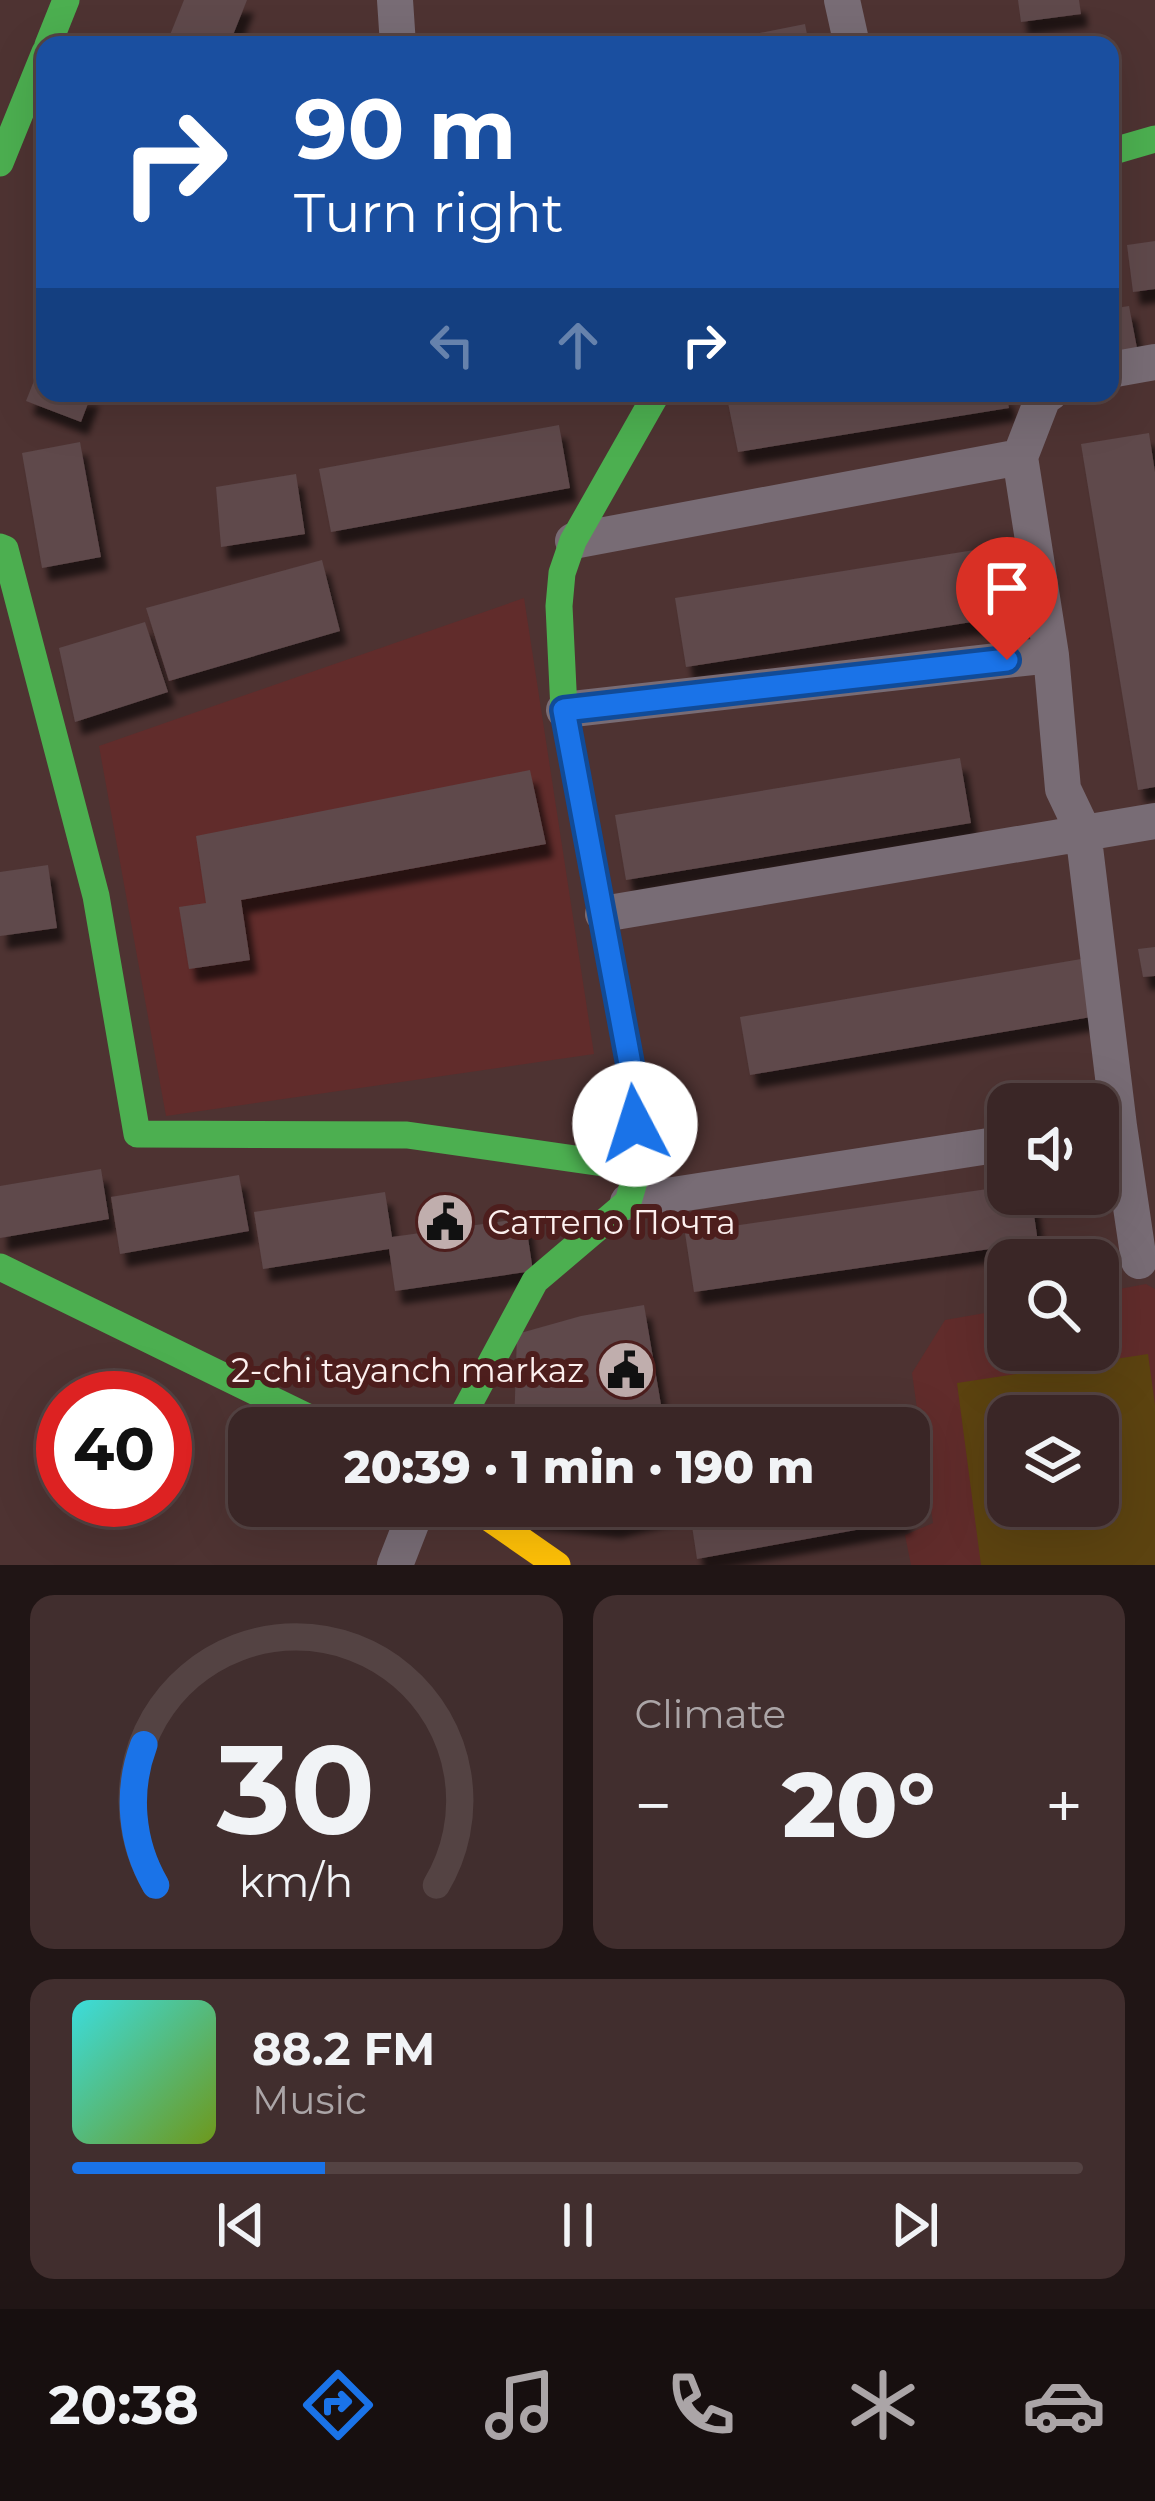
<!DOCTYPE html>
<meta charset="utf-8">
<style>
body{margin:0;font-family:Montserrat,sans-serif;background:#412e2e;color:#f1f3f6;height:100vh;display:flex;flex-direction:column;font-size:45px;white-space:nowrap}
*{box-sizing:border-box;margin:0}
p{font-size:39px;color:#aba5a7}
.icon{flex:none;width:66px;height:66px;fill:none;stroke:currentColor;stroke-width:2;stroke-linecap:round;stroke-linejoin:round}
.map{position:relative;height:1565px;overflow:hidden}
.drawer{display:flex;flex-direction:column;gap:30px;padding:30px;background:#201515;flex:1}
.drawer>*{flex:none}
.top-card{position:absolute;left:36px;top:36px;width:1083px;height:366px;border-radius:24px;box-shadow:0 12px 48px #0002,0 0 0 3px #544343;background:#1a4fa0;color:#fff;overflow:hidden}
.controls{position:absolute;left:987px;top:1083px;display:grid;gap:24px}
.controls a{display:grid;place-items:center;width:132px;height:132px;border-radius:24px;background:#3a2626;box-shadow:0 12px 48px #0002,0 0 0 3px #544343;font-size:60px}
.speed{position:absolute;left:36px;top:1371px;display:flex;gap:24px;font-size:60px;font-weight:700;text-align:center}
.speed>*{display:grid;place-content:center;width:156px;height:156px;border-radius:50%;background:#3a2626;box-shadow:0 12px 48px #0002,0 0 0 3px #544343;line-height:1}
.speed .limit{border:18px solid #d22;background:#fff;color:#111}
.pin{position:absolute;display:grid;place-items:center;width:102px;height:102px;color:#fff;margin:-123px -51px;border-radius:50% 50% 50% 0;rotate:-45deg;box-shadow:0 0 12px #0007}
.pin .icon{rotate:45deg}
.me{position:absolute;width:132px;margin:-66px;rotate:355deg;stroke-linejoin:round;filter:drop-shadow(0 0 9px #0008)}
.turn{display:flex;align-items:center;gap:42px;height:252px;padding:0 60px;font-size:54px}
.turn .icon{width:156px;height:156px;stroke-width:2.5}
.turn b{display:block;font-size:84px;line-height:102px}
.lanes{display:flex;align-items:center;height:114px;padding:0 60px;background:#0003;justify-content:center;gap:60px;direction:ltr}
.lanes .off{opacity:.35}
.big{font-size:90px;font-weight:800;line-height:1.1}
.drawer .widget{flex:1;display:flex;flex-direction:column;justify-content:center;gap:18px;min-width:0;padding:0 42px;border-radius:24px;background:#412e2e}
.drawer .dial{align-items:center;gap:0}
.dial svg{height:312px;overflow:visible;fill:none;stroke:#544343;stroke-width:7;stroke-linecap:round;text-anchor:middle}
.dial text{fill:#f1f3f6;stroke:none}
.song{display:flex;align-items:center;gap:36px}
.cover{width:144px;height:144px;border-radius:18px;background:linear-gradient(135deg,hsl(180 70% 55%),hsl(80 70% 35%))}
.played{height:12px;border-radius:6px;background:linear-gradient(90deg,#1a73e8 25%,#544343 25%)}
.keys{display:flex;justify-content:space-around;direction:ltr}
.heat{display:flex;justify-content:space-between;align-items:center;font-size:66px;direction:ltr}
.drawer .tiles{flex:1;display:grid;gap:30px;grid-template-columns:1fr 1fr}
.widget:last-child{grid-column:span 2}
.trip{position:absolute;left:228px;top:1407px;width:702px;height:120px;border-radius:24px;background:#3a2626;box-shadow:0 12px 48px #0002,0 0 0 3px #544343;font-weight:800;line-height:120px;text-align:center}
.dock{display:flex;height:192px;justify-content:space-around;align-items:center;background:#170f0f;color:#aba5a7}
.dock .icon{width:84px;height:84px}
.dock .active{color:#1a73e8}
.dock b{font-size:54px;color:#f1f3f6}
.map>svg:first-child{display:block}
</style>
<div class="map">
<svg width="1155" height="1565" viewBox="0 0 1155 1565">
<defs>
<filter id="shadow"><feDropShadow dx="7" dy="13" stdDeviation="3" flood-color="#0009"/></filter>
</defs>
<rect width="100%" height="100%" fill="#4e3332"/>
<path fill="#612c2b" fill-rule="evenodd" d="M524 598 594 1054 166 1116 99 746Z
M1146 1284 1155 1289V1565H911L905 1535 933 1523 912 1373 945 1320 1008 1309V1350H1098V1293ZM1008 1416H1098V1506H1008Z"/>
<path fill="#5c4310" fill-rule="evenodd" d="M1148 1354 1155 1405V1565H981L957 1383ZM1008 1416H1098V1506H1008Z"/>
<path fill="#5e494b" filter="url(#shadow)" d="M184 0H247L229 45H166Z
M1018 0H1079L1081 14 1021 22Z
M805 24 809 45H710V43Z
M1155 241V289L1133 292 1127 245Z
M1129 306 1137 348 1110 353V309Z
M45 353V393H92L81 422 26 401Z
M726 393H1006L1009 408 738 452Z
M559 425 570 488 331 532 319 469Z
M1149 433 1155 472V787L1138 790 1081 444Z
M80 442 101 557 42 568 22 453Z
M296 474 305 534 221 547 216 487Z
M1018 543 1029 613 686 667 675 598Z
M322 560 340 631 169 681 146 608Z
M145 622 168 692 75 722 59 648Z
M960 758 971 823 626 880 615 815Z
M530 770 546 844 241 900 250 960 189 969 179 907 206 903 196 836Z
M48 865 57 928 0 936V872Z
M1155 947V976L1143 977 1138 949Z
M1087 958 1097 1016 750 1075 740 1017Z
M101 1169 109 1219 0 1238V1186Z
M239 1175 249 1231 120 1254 111 1197Z
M1008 1186V1194H1031L1038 1242 694 1292 685 1233Z
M385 1192 392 1237 525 1218 533 1271 395 1291 389 1249 263 1269 254 1212Z
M644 1305 665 1428H514L517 1334 581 1316Z
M512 1506H683V1508L614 1525 511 1515Z
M689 1506H903L905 1521 697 1559Z"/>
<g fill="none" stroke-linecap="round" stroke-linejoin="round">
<path stroke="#786c75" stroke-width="36" d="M395 0 398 45
M842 0 852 45
M1110 370 1155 362
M1050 393 1044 395 1020 457 1051 655 1063 789 1083 831 1119 1126 1098 1129
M573 541 1020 457
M564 710 1051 655
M603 914 1155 821
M1119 1126 1139 1261
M628 1202 1008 1143
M395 1565 418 1506"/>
<path stroke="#4caf50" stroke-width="27" d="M48 45 66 0
M1110 152 1155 139
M0 163 45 52
M0 547 5 549 96 896 137 1134 407 1135 638 1168
M0 1267 330 1428
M456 1428 535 1281 628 1202 638 1168 633 1080 564 710 559 606 562 573 573 541 657 393"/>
<path stroke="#ffc107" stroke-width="27" d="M472 1506 557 1565"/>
</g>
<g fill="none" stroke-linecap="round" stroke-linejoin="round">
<defs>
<path id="route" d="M635 1124 633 1080 564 710 1007 660"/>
</defs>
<use href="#route" stroke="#114b97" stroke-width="30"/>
<use href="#route" stroke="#1a73e8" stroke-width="21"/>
</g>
<defs>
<symbol id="civic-disc" viewBox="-11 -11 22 22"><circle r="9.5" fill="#c0aead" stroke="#4d1e1d"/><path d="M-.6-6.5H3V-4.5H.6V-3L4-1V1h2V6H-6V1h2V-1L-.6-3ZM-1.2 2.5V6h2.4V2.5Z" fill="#111"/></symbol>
</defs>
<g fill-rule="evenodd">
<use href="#civic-disc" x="412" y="1189" width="66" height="66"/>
<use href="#civic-disc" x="593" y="1337" width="66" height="66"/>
</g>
<g text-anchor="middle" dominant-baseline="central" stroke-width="12" stroke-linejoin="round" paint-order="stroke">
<g font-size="33" fill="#fdf0ef" stroke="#4d1e1d" text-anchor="start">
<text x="487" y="1222">Саттепо Почта</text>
<text x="584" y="1370" text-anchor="end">2-chi tayanch markaz</text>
</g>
</g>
</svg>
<div class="controls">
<a><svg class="icon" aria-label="sound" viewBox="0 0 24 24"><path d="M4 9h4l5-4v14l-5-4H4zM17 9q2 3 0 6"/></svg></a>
<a><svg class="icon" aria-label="search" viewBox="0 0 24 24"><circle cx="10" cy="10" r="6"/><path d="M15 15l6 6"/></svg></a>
<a><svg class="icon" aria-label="layers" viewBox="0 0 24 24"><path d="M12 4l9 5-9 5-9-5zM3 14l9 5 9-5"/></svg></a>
</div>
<div class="speed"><div class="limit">40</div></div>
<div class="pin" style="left:1007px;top:660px;background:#d93025"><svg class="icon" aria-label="arrive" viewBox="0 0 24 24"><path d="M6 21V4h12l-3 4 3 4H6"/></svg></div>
<svg class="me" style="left:635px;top:1124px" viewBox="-20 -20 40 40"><circle r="19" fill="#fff"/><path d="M0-13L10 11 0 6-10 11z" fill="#1a73e8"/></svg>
<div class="trip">20:39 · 1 min · 190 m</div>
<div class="top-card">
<div class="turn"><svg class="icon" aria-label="right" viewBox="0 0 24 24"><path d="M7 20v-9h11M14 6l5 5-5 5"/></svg><div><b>90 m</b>Turn right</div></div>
<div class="lanes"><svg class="icon off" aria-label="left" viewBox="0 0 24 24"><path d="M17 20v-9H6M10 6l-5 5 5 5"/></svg><svg class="icon off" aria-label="ahead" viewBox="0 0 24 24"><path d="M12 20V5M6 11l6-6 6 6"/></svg><svg class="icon" aria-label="right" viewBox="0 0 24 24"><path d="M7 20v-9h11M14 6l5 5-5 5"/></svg></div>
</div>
</div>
<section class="drawer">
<div class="tiles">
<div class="widget dial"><svg viewBox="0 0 100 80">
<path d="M14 69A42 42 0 1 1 86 69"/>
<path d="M14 69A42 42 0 0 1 11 33" stroke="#1a73e8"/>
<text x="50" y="56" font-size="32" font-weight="700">30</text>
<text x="50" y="72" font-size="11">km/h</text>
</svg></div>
<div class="widget"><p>Climate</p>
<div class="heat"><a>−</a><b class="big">20°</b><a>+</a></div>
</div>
<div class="widget">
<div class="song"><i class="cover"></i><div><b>88.2 FM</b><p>Music</p></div></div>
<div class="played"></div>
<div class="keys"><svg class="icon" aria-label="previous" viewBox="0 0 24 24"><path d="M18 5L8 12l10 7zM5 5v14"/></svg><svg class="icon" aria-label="pause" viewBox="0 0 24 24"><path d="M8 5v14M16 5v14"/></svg><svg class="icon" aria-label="next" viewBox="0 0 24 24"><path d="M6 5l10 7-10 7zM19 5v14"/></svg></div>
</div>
</div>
</section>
<nav class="dock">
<b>20:38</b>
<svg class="icon active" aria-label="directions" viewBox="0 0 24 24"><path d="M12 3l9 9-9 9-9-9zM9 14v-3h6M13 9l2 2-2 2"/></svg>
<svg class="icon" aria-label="music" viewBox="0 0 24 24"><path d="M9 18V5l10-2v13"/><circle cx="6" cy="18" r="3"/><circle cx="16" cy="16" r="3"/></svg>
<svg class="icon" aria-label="phone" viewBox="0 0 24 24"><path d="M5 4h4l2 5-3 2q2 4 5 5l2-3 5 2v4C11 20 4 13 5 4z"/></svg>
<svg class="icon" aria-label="climate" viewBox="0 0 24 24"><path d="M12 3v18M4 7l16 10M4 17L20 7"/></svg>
<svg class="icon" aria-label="car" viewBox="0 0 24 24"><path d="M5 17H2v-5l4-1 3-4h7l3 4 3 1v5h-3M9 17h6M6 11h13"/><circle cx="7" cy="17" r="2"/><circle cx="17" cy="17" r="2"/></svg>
</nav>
